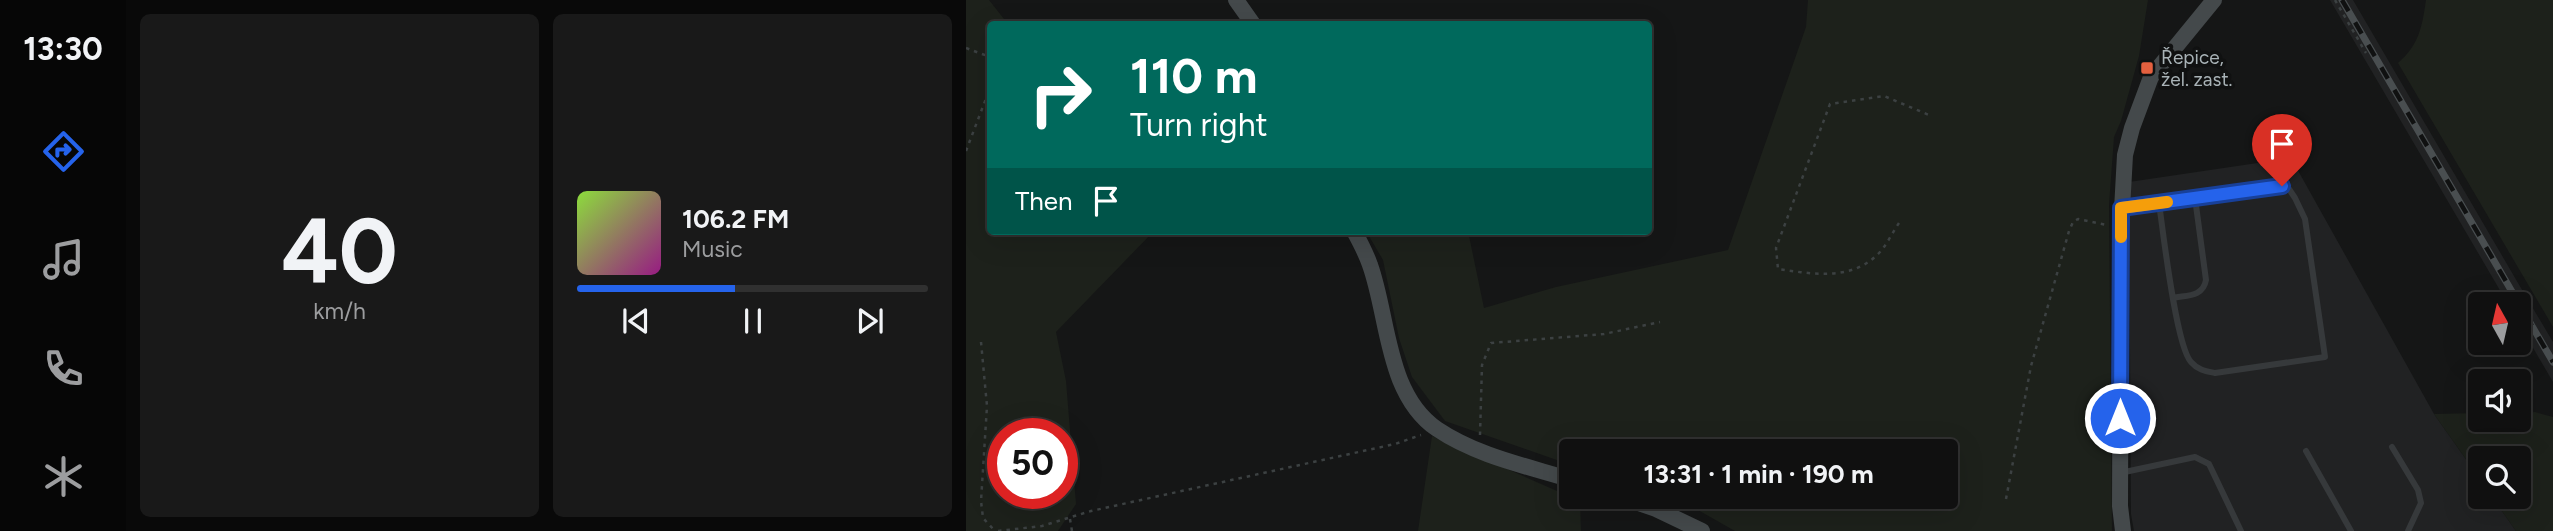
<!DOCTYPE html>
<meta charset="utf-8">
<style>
body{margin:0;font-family:Figtree,sans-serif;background:#191919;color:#f1f3f6;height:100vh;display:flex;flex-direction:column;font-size:26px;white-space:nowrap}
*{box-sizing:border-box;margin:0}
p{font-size:23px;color:#9c9d9f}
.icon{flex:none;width:38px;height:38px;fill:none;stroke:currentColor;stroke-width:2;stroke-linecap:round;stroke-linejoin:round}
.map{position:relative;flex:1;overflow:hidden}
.drawer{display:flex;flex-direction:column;gap:14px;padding:14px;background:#090909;width:840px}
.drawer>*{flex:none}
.hud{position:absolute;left:21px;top:21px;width:665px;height:214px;border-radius:7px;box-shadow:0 7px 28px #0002,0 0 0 2px #303030;background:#00695c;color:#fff;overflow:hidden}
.needle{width:46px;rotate:352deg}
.tools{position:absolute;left:1502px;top:292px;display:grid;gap:14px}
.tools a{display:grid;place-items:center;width:63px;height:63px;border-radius:7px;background:#101010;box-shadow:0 7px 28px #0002,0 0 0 2px #303030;font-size:35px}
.speed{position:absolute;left:21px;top:418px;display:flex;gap:14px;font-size:35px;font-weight:700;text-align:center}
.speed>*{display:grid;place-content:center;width:91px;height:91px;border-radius:50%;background:#101010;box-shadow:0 7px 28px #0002,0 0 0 2px #303030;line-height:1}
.speed .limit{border:10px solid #d22;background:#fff;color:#111}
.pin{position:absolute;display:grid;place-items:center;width:60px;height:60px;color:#fff;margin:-72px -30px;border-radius:50% 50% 50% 0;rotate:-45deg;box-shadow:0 0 7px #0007}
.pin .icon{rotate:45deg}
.me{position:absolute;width:77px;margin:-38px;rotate:0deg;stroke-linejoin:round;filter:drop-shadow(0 0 5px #0008)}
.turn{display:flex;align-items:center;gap:24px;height:147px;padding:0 28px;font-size:32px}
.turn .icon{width:91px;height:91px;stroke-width:2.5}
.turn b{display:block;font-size:49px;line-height:60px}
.then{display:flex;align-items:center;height:66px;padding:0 28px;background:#0003;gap:14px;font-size:26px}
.drawer .widget{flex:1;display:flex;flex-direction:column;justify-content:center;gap:10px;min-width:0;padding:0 24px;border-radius:10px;background:#191919}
.drawer .dial{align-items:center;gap:0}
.dial b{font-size:91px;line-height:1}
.song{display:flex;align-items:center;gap:21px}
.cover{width:84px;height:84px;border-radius:10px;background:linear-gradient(135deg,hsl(90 70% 55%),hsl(310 70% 35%))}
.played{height:7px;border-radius:4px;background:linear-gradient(90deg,#2563eb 45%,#303030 45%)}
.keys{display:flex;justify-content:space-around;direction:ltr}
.drawer .tiles{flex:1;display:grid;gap:14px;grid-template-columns:repeat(2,1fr)}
.trip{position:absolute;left:593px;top:439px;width:399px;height:70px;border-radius:7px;background:#101010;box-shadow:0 7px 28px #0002,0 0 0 2px #303030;font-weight:700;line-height:70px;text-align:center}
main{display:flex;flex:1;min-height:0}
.dock{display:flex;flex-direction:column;width:126px;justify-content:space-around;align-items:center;background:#060606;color:#9c9d9f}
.dock .icon{width:49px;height:49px}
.dock .active{color:#2563eb}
.dock b{font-size:32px;color:#f1f3f6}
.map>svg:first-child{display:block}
</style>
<main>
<nav class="dock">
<b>13:30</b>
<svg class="icon active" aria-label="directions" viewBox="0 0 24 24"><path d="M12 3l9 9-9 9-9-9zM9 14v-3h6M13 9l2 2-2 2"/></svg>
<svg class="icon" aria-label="music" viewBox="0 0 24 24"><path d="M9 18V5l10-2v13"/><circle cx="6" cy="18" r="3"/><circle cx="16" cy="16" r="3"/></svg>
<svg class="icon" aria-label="phone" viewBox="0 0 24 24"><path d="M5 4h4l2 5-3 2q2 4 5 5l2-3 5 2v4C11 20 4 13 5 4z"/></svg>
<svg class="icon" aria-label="climate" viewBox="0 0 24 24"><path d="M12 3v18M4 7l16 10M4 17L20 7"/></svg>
</nav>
<section class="drawer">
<div class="tiles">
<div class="widget dial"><b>40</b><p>km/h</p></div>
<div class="widget">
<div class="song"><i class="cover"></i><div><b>106.2 FM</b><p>Music</p></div></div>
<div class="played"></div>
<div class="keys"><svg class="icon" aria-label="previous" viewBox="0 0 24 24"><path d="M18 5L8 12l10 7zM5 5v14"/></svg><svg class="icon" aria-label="pause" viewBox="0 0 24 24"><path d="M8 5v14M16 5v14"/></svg><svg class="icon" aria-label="next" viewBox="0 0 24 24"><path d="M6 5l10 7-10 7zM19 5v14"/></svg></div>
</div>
</div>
</section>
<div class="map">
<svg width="1587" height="531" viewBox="0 0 1587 531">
<rect width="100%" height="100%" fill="#151616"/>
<path fill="#212223" d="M1364 0H1387L1552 283 1587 342V382L1552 322V304H1542Z
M1325 158 1468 414 1514 479V497H1526L1550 531H1168L1165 514 1163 182Z"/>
<path fill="#1d211b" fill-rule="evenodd" d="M0 0H23L42 24H24V231H188L90 332 100 381 110 504 92 531H0ZM96 434V494H37V434Z
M842 0H1182L1173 56 1155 121 1148 137 1143 205 1146 531H769L709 497H980V452H606L605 465 479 421 446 377 433 338 417 260 400 231H502L518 308 590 287 762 250 840 27Z
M1460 0H1587V327L1432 63C1453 45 1456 27 1460 0Z
M1569 412 1587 417V531H1550L1526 497H1552V458H1514V479L1468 414 1514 413V420H1552V413Z
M466 436 614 501 615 531H452Z"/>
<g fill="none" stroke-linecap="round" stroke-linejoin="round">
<path stroke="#3c4142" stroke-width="2.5" stroke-dasharray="3.5 5" stroke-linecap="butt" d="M1369 0 1400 53
M0 48 24 57
M0 151 24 88
M933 223C926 233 920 247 911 255 884 281 846 274 812 269L810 248 864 104 918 96 963 115
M15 342 21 406 15 501 17 518 29 531
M514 435 516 365 525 343 638 334 694 322
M1040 499 1065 366 1103 231 1107 222 1112 219 1141 225
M104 519 106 531
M32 531 76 526 125 511 429 444 455 435"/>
<path stroke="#36393b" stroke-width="6" d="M1157 208 1316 186 1323 189 1329 198 1339 219 1359 357 1249 373C1239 371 1232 370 1225 362 1210 346 1197 231 1193 203
M1207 298C1221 295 1237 297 1240 280L1229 198
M1426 447 1452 490 1455 503 1442 531
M1340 451 1385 531
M1154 473 1229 457 1243 464 1275 531"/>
<path stroke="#44494b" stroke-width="16" d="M270 0 287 24
M388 231C394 242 400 253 404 265 423 318 420 394 471 429 511 456 561 466 606 480
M655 497 690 509 736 531
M1157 531 1154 506 1155 228 1159 155 1166 128 1185 77 1248 0"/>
<defs>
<path id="rail" d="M1376 0 1587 362"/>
</defs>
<use href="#rail" stroke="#494e50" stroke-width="7"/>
<use href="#rail" stroke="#101111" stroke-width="4.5" stroke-dasharray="13" stroke-linecap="butt"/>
</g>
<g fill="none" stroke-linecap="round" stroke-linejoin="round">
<defs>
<path id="route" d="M1154 418 1155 208 1316 186"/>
</defs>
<use href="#route" stroke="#184099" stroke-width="18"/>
<use href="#route" stroke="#2563eb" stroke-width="12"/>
<path stroke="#f59e0b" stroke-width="12" d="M1155 237V208L1201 202"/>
</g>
<rect fill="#e4603f" stroke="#101111" stroke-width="2.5" x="1174" y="61" width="14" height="14" rx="3.5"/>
<g text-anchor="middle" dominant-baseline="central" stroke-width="7" stroke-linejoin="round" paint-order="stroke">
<g font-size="19" fill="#a8b2b6" stroke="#101111" text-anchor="start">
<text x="1195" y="57">Řepice,<tspan x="1195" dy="22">žel. zast.</tspan></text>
</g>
</g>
</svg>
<div class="tools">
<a><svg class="needle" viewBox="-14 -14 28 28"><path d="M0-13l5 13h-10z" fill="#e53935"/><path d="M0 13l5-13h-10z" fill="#9c9d9f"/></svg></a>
<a><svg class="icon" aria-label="sound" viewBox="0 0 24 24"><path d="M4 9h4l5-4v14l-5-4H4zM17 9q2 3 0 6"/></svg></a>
<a><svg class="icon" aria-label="search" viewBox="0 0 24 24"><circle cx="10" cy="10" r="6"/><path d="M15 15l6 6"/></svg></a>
</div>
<div class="speed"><div class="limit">50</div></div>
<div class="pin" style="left:1316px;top:186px;background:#d93025"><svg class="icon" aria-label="arrive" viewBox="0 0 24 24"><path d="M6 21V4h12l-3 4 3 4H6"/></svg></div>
<svg class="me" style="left:1154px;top:418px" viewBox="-20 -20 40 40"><circle r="17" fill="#2563eb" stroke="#fff" stroke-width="3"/><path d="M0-11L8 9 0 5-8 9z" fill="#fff"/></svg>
<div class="trip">13:31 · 1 min · 190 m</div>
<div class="hud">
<div class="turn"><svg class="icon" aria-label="right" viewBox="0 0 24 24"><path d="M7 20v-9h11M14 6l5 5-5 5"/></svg><div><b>110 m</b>Turn right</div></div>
<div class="then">Then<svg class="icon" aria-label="arrive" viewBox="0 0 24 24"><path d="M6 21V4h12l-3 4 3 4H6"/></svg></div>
</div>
</div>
</main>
